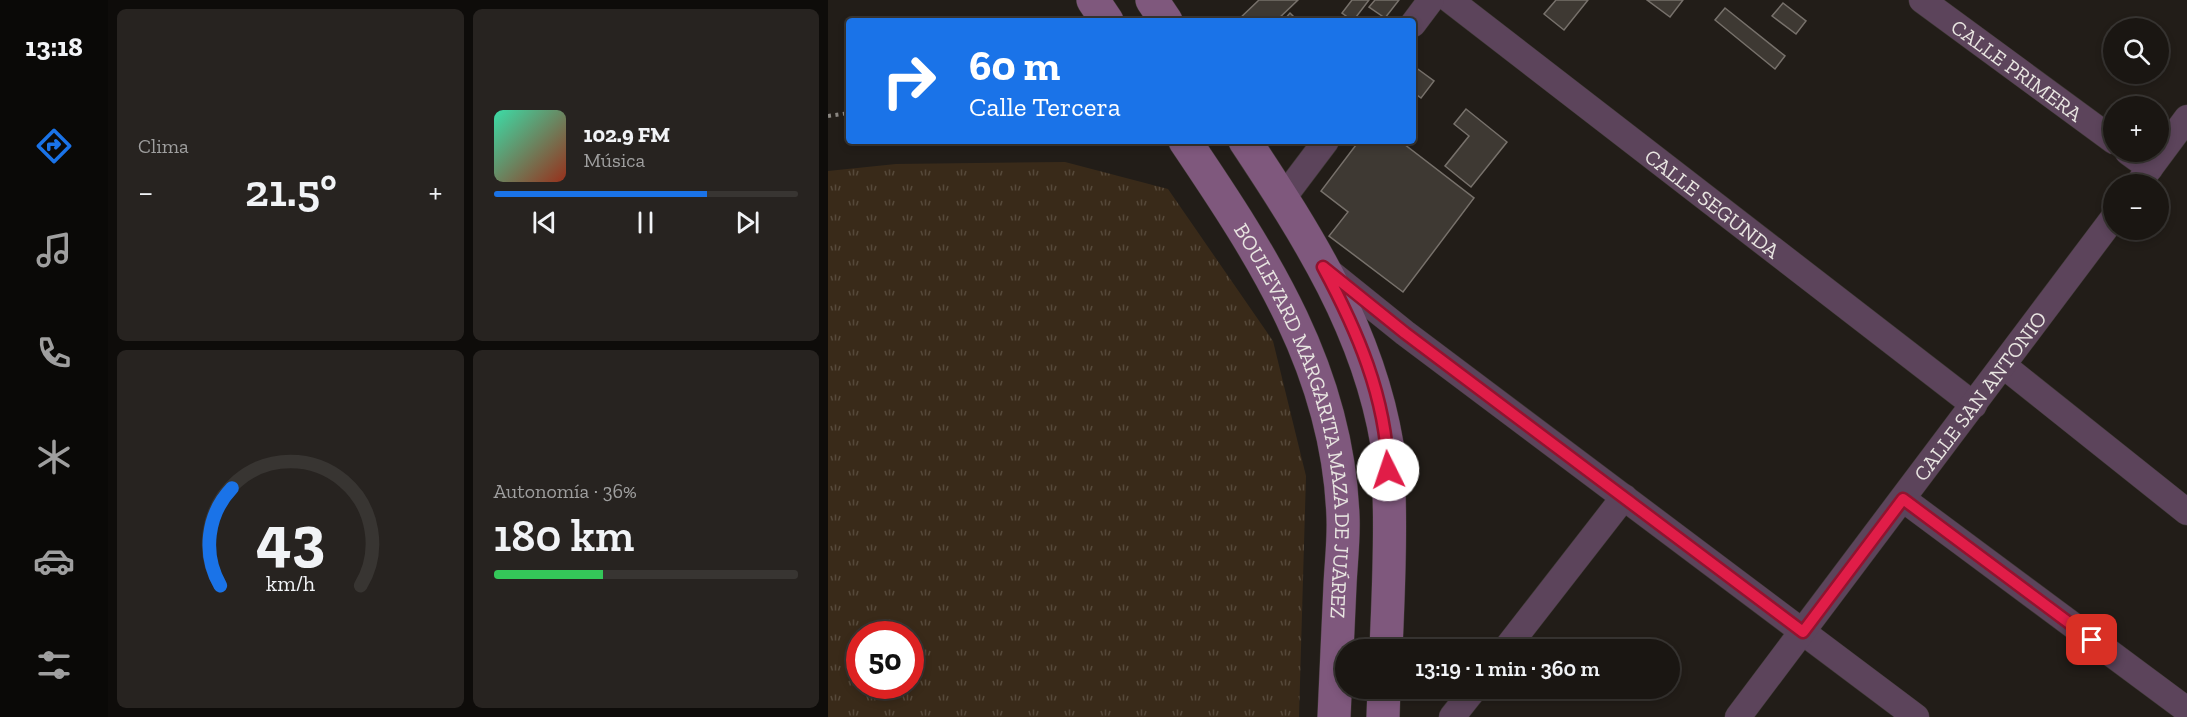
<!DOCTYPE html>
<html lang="es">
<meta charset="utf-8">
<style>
body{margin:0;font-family:"Zilla Slab",serif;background:#272320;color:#f1f3f6;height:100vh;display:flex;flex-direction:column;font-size:22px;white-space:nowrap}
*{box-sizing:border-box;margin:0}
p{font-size:20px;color:#9f9f9f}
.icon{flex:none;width:33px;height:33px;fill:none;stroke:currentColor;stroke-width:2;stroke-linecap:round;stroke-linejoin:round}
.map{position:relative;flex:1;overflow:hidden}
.panel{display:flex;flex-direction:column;gap:9px;padding:9px;background:#0e0c0a;width:720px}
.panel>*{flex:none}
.guide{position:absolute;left:18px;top:18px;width:570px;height:126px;border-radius:6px;box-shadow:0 3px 9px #0003,0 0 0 2px #383532;background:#1a73e8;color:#fff;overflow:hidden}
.buttons{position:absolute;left:1275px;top:18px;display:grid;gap:12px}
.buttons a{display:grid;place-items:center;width:66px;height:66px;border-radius:50%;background:#1a1612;box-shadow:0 3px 9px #0003,0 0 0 2px #383532;font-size:30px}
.speed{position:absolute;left:18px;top:621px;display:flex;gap:12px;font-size:30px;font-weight:700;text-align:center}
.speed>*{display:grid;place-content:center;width:78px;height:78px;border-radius:50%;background:#1a1612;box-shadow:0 3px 9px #0003,0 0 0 2px #383532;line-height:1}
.speed .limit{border:9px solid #d22;background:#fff;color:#111}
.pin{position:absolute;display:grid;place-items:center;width:51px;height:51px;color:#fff;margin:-26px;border-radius:12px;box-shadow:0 3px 9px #0006}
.me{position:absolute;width:66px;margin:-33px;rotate:356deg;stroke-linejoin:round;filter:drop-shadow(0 0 4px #0008)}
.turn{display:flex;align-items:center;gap:21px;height:126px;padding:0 24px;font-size:27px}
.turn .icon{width:78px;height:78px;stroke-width:2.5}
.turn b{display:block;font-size:42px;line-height:51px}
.big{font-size:45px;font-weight:600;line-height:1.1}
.panel .card{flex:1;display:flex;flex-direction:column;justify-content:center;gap:9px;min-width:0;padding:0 21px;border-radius:9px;background:#272320}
.panel .dial{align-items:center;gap:0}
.dial svg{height:156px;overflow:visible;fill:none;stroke:#383532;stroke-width:7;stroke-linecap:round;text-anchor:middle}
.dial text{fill:#f1f3f6;stroke:none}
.song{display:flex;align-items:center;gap:18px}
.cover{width:72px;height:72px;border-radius:9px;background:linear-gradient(135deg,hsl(160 70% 55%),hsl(10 70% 35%))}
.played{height:6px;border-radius:3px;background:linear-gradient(90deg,#1a73e8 70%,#383532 70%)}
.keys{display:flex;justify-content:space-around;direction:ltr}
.heat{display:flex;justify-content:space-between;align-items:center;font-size:33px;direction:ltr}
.charge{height:9px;border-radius:4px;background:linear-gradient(90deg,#34c759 36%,#383532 0)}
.panel .tiles{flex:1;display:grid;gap:9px;grid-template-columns:repeat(2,1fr)}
.trip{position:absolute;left:507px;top:639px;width:345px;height:60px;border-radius:30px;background:#1a1612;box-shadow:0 3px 9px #0003,0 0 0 2px #383532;font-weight:600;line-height:60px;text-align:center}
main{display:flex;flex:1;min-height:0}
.tab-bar{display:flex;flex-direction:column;width:108px;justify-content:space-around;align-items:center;background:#0a0907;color:#9f9f9f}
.tab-bar .icon{width:42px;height:42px}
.tab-bar .on{color:#1a73e8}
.tab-bar b{font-size:27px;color:#f1f3f6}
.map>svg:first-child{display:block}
</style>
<main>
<nav class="tab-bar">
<b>13:18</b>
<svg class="icon on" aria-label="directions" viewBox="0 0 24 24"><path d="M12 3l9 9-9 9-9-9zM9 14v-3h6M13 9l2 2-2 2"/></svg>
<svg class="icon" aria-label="music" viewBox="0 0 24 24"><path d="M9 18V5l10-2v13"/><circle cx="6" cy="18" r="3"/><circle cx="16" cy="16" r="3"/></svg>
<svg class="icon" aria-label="phone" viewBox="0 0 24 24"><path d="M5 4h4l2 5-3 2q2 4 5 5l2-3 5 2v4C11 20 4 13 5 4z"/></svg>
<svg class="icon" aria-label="climate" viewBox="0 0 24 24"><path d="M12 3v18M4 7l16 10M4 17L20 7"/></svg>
<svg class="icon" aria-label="car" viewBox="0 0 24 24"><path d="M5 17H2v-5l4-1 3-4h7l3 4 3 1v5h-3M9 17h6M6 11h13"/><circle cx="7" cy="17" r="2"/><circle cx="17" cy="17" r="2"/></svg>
<svg class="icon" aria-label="filters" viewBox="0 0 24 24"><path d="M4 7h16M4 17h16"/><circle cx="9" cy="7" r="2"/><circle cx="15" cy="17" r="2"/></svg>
</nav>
<section class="panel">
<div class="tiles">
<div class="card"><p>Clima</p>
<div class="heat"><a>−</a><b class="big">21.5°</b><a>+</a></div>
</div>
<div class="card">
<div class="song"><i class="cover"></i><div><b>102.9 FM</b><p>Música</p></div></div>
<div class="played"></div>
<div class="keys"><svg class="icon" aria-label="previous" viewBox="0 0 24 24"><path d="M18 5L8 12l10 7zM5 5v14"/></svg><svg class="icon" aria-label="pause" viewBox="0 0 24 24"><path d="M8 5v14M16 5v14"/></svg><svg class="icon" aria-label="next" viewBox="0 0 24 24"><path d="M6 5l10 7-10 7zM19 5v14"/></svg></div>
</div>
<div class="card dial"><svg viewBox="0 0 100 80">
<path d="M14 69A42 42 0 1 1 86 69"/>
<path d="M14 69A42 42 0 0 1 20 19" stroke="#1a73e8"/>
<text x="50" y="56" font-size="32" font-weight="700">43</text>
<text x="50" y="72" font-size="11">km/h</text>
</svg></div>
<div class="card"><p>Autonomía · 36%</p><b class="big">180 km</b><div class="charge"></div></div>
</div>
</section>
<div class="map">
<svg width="1359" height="717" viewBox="0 0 1359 717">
<defs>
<pattern id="grass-tufts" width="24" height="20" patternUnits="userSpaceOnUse" patternTransform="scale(1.5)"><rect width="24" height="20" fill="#392a19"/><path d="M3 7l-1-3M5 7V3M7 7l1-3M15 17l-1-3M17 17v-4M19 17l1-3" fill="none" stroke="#56493a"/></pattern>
</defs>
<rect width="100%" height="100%" fill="#221d18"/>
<path fill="url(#grass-tufts)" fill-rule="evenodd" d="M237 162 340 189 445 341 478 476 471 717H0V171L68 164ZM32 634H82V686H32Z"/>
<path fill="#3e3933" stroke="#77716b" stroke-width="1.5" d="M431 0H470L448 21H409Z
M524 0H541L525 21 514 13Z
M547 0H571L557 18 541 7Z
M728 0H760L736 30 716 14Z
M819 0H855L842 17Z
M955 3 978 21 968 34 944 16Z
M897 8 957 56 947 69 887 20Z
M462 13 470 21H455Z
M587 67 606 81 593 98 585 92V70Z
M638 109 679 142 643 187 617 166 641 136 626 124Z
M531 141H572L646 198 575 292 501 236 520 212 493 191Z"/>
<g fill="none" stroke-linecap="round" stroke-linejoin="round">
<defs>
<g id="street">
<path id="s1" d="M622 0 1146 405"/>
<path id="s2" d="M1094 0 1286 141"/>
<path d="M585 24 603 0"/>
<path d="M1300 152 1322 168"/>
<path d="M1310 184 1359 118"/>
<path d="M455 198 498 141"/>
<path d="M500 271 577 333 1088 717"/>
<path d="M1176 366 1359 512"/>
<path d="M1075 499 1359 710"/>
<path d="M677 650 796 497"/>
<path d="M624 717 647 688"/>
<path id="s3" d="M910 717 1286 217"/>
</g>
<g id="secondary">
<path d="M265 0 279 21"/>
<path d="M324 0 338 21"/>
<path id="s4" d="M357 141C436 258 510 371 515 517 516 539 513 563 512 585 510 629 508 673 506 717"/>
<path d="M417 141C480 236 540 330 559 444 562 460 561 478 561 494 563 546 560 598 558 650"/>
<path d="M555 717 556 688"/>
</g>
</defs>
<use href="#street" stroke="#3e3934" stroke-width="27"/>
<use href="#secondary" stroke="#3e3934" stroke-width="34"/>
<path stroke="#8a8681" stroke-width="4" stroke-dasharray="3 4.5" stroke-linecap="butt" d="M0 116 21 113"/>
<use href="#street" stroke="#5c445b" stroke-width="26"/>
<use href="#secondary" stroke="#7f587d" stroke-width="33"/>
</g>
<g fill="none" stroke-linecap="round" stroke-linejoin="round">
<defs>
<path id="route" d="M560 470C558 397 529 330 495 267L577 333 975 632 1075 499 1264 640"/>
</defs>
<use href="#route" stroke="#92132f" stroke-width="15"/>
<use href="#route" stroke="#e11d48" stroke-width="10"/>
</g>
<g text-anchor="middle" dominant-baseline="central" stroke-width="6" stroke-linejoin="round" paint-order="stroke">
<g font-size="21" fill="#e8e5e1" stroke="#0a0806">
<text stroke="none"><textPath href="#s2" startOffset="118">CALLE PRIMERA</textPath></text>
<text stroke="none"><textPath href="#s1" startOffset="332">CALLE SEGUNDA</textPath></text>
<text stroke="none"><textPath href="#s3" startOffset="402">CALLE SAN ANTONIO</textPath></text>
<text stroke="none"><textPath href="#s4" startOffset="308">BOULEVARD MARGARITA MAZA DE JUÁREZ</textPath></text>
</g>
</g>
</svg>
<div class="buttons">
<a><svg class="icon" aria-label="search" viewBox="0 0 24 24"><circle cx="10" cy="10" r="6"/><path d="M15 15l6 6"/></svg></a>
<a>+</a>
<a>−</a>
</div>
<div class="speed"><div class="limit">50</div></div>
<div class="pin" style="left:1264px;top:640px;background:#d93025"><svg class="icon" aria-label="arrive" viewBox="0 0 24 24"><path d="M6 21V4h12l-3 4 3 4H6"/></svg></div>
<svg class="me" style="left:560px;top:470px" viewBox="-20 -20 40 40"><circle r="19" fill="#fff"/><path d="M0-13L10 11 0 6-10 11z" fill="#e11d48"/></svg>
<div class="trip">13:19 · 1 min · 360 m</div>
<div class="guide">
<div class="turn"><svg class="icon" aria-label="right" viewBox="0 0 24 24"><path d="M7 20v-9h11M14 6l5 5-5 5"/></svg><div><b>60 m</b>Calle Tercera</div></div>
</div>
</div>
</main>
